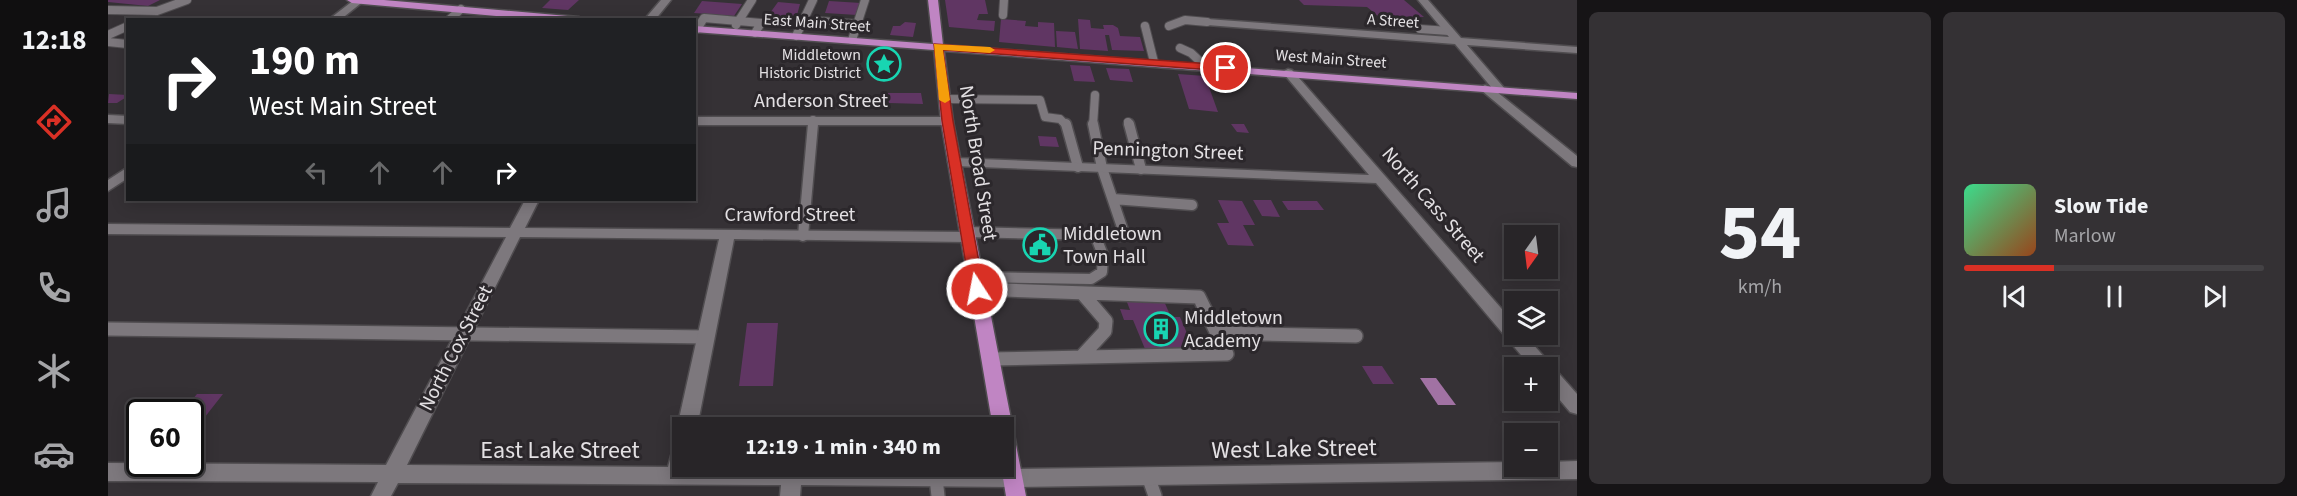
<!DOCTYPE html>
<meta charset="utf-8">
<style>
body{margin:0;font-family:"Source Sans 3",sans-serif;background:#343134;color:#f1f3f6;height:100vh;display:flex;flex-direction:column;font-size:22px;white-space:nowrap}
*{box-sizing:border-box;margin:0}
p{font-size:20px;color:#a5a5a8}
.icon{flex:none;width:33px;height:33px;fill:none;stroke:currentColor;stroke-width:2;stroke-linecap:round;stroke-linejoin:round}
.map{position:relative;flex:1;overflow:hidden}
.sheet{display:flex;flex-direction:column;gap:12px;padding:12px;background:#161416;width:720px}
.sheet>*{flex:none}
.hud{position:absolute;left:18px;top:18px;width:570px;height:183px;border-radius:0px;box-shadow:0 3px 15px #0003,0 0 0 2px #444245;background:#202124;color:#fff;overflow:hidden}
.needle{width:39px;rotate:194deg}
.buttons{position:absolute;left:1396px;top:225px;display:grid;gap:12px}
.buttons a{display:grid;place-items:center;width:54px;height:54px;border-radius:0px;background:#282528;box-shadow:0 3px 15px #0003,0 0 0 2px #444245;font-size:30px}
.speed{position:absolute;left:18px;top:399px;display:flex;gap:12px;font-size:30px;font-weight:700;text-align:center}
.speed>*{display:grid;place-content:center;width:78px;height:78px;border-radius:50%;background:#282528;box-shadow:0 3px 15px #0003,0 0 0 2px #444245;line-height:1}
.speed .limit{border:3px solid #111;border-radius:9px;background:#fff;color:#111}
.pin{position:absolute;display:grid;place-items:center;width:51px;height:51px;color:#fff;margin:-26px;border:3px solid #fff;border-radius:50%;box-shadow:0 2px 6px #0007}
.me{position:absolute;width:66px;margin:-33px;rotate:349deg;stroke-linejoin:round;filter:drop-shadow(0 0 4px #0008)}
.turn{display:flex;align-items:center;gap:21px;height:126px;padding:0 24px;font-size:27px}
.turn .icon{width:78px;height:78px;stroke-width:2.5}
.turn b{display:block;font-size:42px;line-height:51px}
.lanes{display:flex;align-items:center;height:57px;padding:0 24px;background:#0003;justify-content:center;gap:30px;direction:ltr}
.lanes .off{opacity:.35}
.sheet .widget{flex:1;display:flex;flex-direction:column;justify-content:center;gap:9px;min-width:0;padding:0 21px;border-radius:9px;background:#343134}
.sheet .dial{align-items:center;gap:0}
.dial b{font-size:78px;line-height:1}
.song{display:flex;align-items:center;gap:18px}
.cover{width:72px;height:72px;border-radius:9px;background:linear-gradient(135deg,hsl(150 70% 55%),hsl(20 70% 35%))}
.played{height:6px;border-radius:3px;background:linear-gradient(90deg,#d93025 30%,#444245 30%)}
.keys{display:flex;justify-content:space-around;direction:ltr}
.sheet .tiles{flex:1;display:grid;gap:12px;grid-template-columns:repeat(2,1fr)}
.trip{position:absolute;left:564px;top:417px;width:342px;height:60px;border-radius:0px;background:#282528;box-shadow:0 3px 15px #0003,0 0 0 2px #444245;font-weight:700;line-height:60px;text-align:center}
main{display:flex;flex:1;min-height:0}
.dock{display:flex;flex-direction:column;width:108px;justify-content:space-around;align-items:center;background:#100f10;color:#a5a5a8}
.dock .icon{width:42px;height:42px}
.dock .selected{color:#d93025}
.dock b{font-size:27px;color:#f1f3f6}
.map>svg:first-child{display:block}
</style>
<main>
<nav class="dock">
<b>12:18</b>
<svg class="icon selected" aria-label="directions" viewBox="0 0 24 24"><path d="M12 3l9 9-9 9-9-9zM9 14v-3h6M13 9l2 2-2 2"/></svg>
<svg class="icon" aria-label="music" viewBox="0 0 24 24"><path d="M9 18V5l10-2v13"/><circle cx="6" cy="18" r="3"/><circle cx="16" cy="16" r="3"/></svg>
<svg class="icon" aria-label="phone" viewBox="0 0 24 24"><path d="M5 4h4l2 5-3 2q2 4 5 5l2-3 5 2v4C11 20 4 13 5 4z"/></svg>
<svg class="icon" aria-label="climate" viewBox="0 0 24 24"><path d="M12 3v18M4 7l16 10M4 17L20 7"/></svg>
<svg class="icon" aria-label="car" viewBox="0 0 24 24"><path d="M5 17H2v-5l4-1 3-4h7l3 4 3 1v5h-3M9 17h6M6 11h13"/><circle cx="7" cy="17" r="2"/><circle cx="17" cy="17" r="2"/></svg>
</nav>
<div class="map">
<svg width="1469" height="496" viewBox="0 0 1469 496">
<rect width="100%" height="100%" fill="#353135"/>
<path fill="#a172a3" d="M1312 378H1328L1348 405H1330Z"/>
<path fill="#603663" d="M0 0H52L40 6 0 2Z
M442 0H471L460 10 434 8Z
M837 0H877L880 14H871L869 20 887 21 886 31 841 27Z
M1191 0H1296L1316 17 1270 16 1259 7 1196 5Z
M594 1 634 4 626 16 586 13Z
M721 1 753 3 749 15 717 13Z
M670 2 692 4 689 15 686 14 680 28 659 26 666 13H662Z
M893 19 918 21 917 26 930 27V22L946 23 947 47 891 42Z
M970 19 982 20 983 28 996 29 995 25H1005L1010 28 1012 36 1032 37 1036 51 1004 50 1001 35H997L1000 51 972 49Z
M797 22 808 23 805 37 782 35 785 26H792Z
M948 31 967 32 970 49 949 47Z
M962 65 982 66 987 82 966 81Z
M998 68 1021 69 1025 82 1002 80Z
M1070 74 1097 76 1110 112 1081 109Z
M780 93H813L815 104 781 103Z
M1 94 20 95V96L9 103H0Z
M1123 124H1136L1141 133 1129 132Z
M930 136 948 137 951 147 932 146Z
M1110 200 1134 201 1147 225H1135L1146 246 1120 245 1109 223H1121Z
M1145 200H1163L1172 217 1154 216Z
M1174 201H1209L1216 210H1180Z
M1017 297 1055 299 1063 317H1072L1081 338H1092L1098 352 1037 349 1025 320H1016L1012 309 1022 310Z
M639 323H670L665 386H631Z
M1254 366H1274L1286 384H1265Z
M89 394H115L82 436V412H74Z"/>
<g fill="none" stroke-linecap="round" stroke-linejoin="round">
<defs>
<path id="service-far2" d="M0 10 49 11 79 0
M895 15 896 0
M341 20 353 9
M712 21 749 24
M628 25 644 0
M1037 26 1046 62
M1061 26 1077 20 1099 22
M589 29 596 18 653 23 647 33
M1312 29 1341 31
M0 35 20 26
M688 36 705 0
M744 40 757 0
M0 42 19 44
M1072 48 1083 53 1097 66
M837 99 932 100 937 117 952 119 959 126
M1020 122 1021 126
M705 126V120
M985 126 987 95"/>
<path id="service-far1" d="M958 124 970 167
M985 124 994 168 1017 236 987 235
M1021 124 1033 169
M1005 199 1084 205
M858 232 987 235 995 255 994 272 983 279 867 277
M695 236 705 124"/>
<path id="service" d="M869 289 1091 297 1119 354 883 359
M0 329 598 337
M1108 333 1248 336
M973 357 997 331 998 321 974 293
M1040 476 1047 496
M828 478 830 496"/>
<path id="minor" d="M246 0H257L232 20H220Z
M553 0H563L547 20H536Z
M1310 0H1320L1353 38 1469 47V53L1359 45 1397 89 1389 92 1469 156V167L1464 166 1373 90 1371 88 1377 85 1384 88 1347 44 1099 25 1094 22 1099 19 1341 37Z
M1180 69 1184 70 1407 324V334H1416L1469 394V414L1462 412 1440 386V368H1424L1268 183 847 166 840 162 847 158 1261 175 1176 74 1174 72Z
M0 115 20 116V124L0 123Z
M586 117H839L845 121 839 125H586Z
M20 167V178L0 191V180Z
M417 200H431L417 228 859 232 866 237 859 242 626 239 589 428H574V434L569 428 611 239 412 237 299 465 560 467 567 441 574 439V466L580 467 904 469 1407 462V466H1440V462L1469 461V479L904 487 693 485 692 496H672L673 485 290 483 283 496H263L270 482 0 481V463L278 465 398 237 0 234V224L402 228Z"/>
<path id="primary" d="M239 0H276L471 17 476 20H432L244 3Z
M820 0H830L835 45 1469 93V99L836 51 845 121 918 496H898L893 466H896V428H885L833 121 826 50 586 32V26L825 44Z"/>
</defs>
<use href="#service-far2" stroke="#504d50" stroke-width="10"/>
<use href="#service-far1" stroke="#504d50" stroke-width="13"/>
<use href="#service" stroke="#504d50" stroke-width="16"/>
<use href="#minor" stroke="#504d50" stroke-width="3"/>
<use href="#primary" stroke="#504d50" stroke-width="3"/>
<use href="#service-far2" stroke="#7d787d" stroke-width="8"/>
<use href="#service-far1" stroke="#7d787d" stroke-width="10"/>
<use href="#service" stroke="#7d787d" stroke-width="13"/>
<use href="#minor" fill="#7d787d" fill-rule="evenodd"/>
<use href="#primary" fill="#c085c3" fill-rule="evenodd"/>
</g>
<path fill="#d93025" stroke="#8d1f18" stroke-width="1.5" d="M826 44 1118 65 1123 68 1118 71 835 50 845 121 876 289 869 294 862 289 834 121Z"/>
<path fill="#f59e0b" d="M826 44 882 47 887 50 882 53 835 50 842 100 837 103 831 100Z"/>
<defs>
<symbol id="sight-ring" viewBox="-11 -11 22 22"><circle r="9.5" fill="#2b272b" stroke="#18d5b2" stroke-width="1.5"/><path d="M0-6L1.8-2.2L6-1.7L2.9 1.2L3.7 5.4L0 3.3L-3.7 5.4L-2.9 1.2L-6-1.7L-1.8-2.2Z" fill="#18d5b2"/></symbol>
<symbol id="civic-ring" viewBox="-11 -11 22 22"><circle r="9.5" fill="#2b272b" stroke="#18d5b2" stroke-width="1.5"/><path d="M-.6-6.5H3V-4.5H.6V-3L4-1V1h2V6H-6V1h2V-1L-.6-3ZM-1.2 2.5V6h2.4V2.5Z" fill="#18d5b2"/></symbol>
<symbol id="building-ring" viewBox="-11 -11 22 22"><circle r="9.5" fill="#2b272b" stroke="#18d5b2" stroke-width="1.5"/><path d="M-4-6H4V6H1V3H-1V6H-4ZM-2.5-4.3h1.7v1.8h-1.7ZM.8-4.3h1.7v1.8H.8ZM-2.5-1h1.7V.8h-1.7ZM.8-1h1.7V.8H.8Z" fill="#18d5b2"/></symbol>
</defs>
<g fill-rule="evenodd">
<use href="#sight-ring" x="757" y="45" width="38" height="38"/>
<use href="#civic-ring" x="913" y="226" width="38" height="38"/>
<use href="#building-ring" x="1034" y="310" width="38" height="38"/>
</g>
<g text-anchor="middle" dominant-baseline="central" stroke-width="6" stroke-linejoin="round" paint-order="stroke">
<g font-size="16" fill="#e3e0e3" stroke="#2b272b">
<text transform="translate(1285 21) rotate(4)">A Street</text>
<text transform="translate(709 23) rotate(4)">East Main Street</text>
<text transform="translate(1223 59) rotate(4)">West Main Street</text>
</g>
<g font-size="16" fill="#e3e0e3" stroke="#2b272b" text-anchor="end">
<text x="753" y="55">Middletown<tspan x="753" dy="18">Historic District</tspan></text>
</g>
<g font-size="20" fill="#e3e0e3" stroke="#2b272b">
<text x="713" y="101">Anderson Street</text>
<text transform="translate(1060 151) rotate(2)">Pennington Street</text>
<text transform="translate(870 163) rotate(81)">North Broad Street</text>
<text transform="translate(1325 205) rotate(49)">North Cass Street</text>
<text x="682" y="215">Crawford Street</text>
<text transform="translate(348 348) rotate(-63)">North Cox Street</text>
</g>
<g font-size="20" fill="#e3e0e3" stroke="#2b272b" text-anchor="start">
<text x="955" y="234">Middletown<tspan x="955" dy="23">Town Hall</tspan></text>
<text x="1076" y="318">Middletown<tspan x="1076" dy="23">Academy</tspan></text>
</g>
<g font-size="24" fill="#e3e0e3" stroke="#2b272b">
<text transform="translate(1186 449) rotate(-1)">West Lake Street</text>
<text x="452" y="450">East Lake Street</text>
</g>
</g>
</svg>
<div class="buttons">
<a><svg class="needle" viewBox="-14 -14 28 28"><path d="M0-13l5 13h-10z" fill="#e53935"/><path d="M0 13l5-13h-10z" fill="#a5a5a8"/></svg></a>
<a><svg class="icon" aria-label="layers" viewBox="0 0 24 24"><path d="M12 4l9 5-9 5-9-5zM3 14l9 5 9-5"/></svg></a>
<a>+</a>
<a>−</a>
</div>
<div class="speed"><div class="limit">60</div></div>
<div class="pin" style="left:1118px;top:68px;background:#d93025"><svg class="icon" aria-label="arrive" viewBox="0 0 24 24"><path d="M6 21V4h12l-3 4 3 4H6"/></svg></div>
<svg class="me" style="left:869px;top:289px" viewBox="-20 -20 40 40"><circle r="17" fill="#d93025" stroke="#fff" stroke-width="3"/><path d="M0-11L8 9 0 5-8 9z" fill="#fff"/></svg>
<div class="trip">12:19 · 1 min · 340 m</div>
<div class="hud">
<div class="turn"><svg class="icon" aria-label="right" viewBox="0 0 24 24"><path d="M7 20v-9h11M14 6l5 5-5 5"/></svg><div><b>190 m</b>West Main Street</div></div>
<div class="lanes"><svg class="icon off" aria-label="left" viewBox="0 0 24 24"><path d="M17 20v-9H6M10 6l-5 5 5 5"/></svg><svg class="icon off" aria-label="ahead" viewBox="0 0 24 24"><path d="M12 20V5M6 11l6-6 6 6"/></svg><svg class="icon off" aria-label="ahead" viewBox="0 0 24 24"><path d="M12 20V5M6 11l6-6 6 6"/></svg><svg class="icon" aria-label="right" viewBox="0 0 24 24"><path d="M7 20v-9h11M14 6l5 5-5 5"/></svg></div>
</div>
</div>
<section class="sheet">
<div class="tiles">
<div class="widget dial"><b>54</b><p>km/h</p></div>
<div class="widget">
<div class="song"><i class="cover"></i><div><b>Slow Tide</b><p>Marlow</p></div></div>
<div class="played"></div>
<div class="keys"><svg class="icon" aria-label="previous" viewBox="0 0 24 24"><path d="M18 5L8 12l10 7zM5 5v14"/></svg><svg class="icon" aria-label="pause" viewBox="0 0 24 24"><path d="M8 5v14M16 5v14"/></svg><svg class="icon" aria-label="next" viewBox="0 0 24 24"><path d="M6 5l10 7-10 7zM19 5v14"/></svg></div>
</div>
</div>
</section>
</main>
